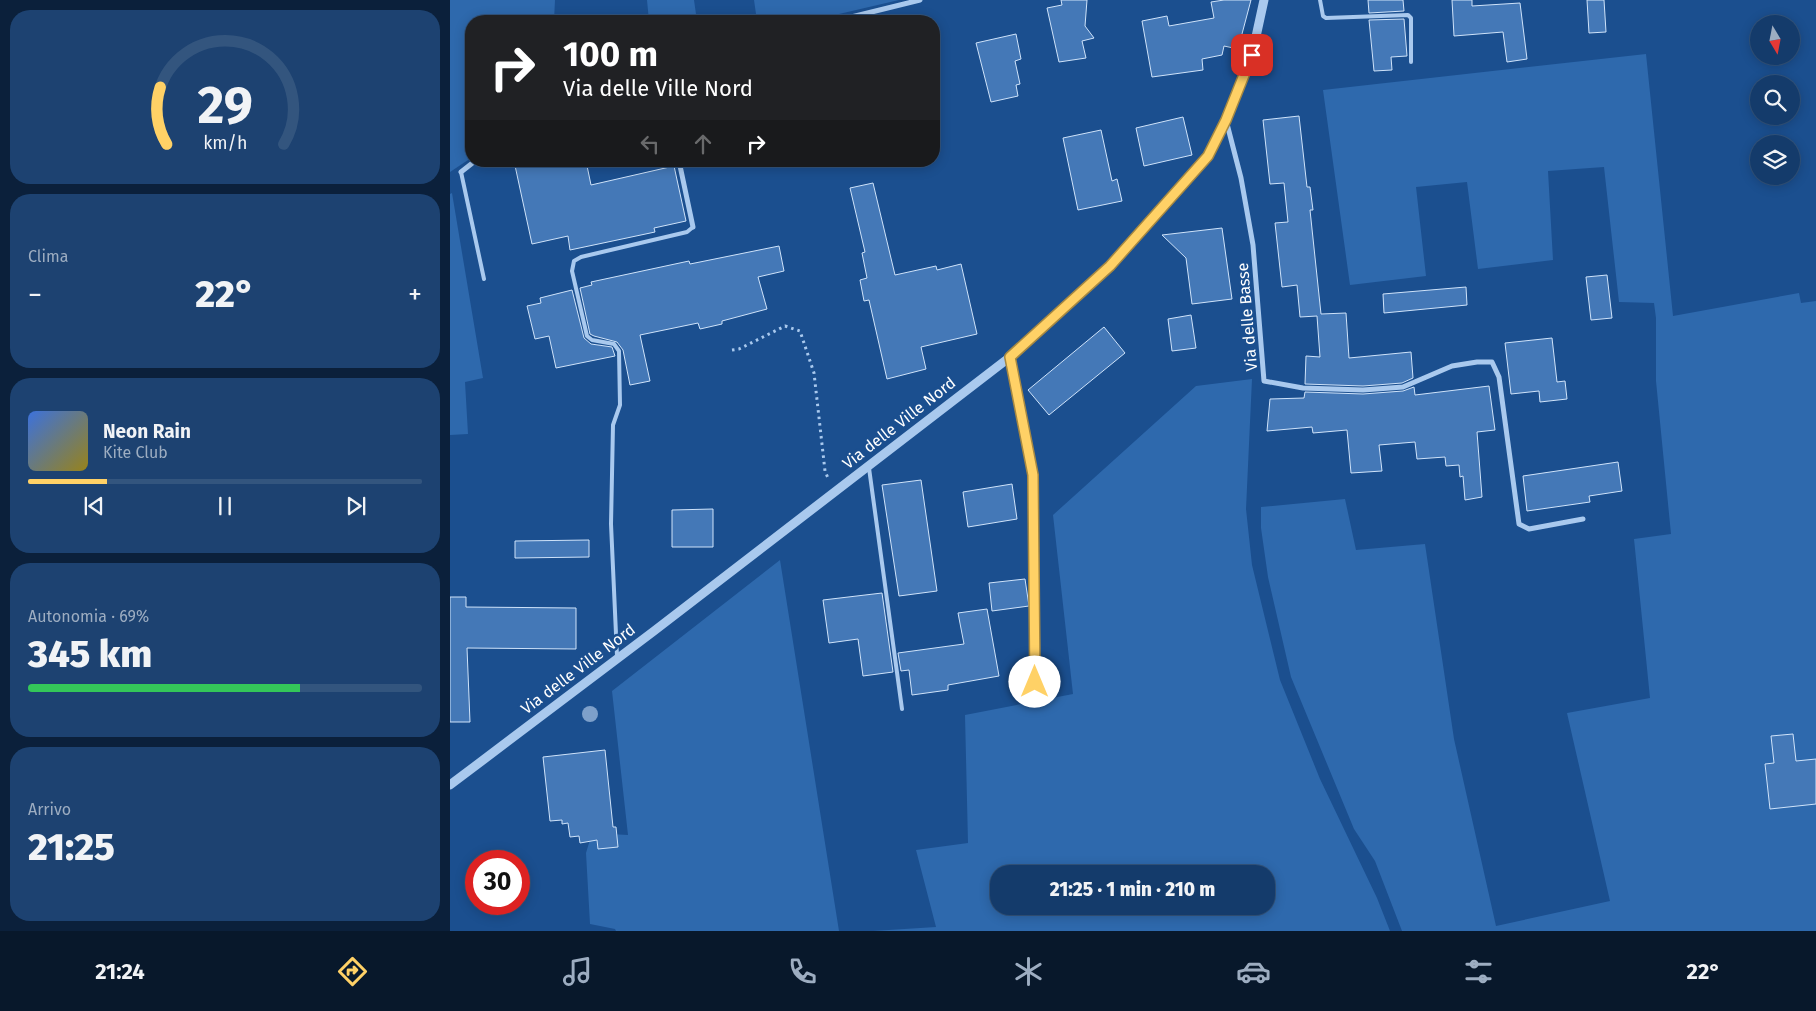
<!DOCTYPE html>
<html lang="it">
<meta charset="utf-8">
<style>
body{margin:0;font-family:"Fira Sans",sans-serif;background:#1d4271;color:#f1f3f6;height:100vh;display:flex;flex-direction:column;font-size:19px;white-space:nowrap}
*{box-sizing:border-box;margin:0}
p{font-size:16px;color:#9dadc1}
.icon{flex:none;width:28px;height:28px;fill:none;stroke:currentColor;stroke-width:2;stroke-linecap:round;stroke-linejoin:round}
.map{position:relative;flex:1;overflow:hidden}
.details{display:flex;flex-direction:column;gap:10px;padding:10px;background:#0b203b;width:450px}
.details>*{flex:none}
.guide{position:absolute;left:15px;top:15px;width:475px;height:152px;border-radius:20px;box-shadow:0 2px 12px #0003,0 0 0 1px #33557e;background:#202124;color:#fff;overflow:hidden}
.needle{width:32px;rotate:170deg}
.controls{position:absolute;left:1300px;top:15px;display:grid;gap:10px}
.controls a{display:grid;place-items:center;width:50px;height:50px;border-radius:50%;background:#143b6b;box-shadow:0 2px 12px #0003,0 0 0 1px #33557e;font-size:25px}
.speed{position:absolute;left:15px;top:850px;display:flex;gap:10px;font-size:25px;font-weight:700;text-align:center}
.speed>*{display:grid;place-content:center;width:65px;height:65px;border-radius:50%;background:#143b6b;box-shadow:0 2px 12px #0003,0 0 0 1px #33557e;line-height:1}
.speed .limit{border:8px solid #d22;background:#fff;color:#111}
.pin{position:absolute;display:grid;place-items:center;width:42px;height:42px;color:#fff;margin:-21px;border-radius:10px;box-shadow:0 2px 8px #0006}
.me{position:absolute;width:55px;margin:-28px;rotate:0deg;stroke-linejoin:round;filter:drop-shadow(0 0 4px #0008)}
.turn{display:flex;align-items:center;gap:18px;height:105px;padding:0 15px;font-size:22px}
.turn .icon{width:65px;height:65px;stroke-width:2.5}
.turn b{display:block;font-size:35px;line-height:42px}
.lanes{display:flex;align-items:center;height:48px;padding:0 15px;background:#0003;justify-content:center;gap:25px;direction:ltr}
.lanes .off{opacity:.35}
.big{font-size:38px;font-weight:800;line-height:1.1}
.details .widget{flex:1;display:flex;flex-direction:column;justify-content:center;gap:8px;min-width:0;padding:0 18px;border-radius:20px;background:#1d4271}
.details .dial{align-items:center;gap:0}
.dial svg{height:130px;overflow:visible;fill:none;stroke:#33557e;stroke-width:7;stroke-linecap:round;text-anchor:middle}
.dial text{fill:#f1f3f6;stroke:none}
.song{display:flex;align-items:center;gap:15px}
.cover{width:60px;height:60px;border-radius:8px;background:linear-gradient(135deg,hsl(220 70% 55%),hsl(50 70% 35%))}
.played{height:5px;border-radius:2px;background:linear-gradient(90deg,#ffd166 20%,#33557e 20%)}
.keys{display:flex;justify-content:space-around;direction:ltr}
.heat{display:flex;justify-content:space-between;align-items:center;font-size:28px;direction:ltr}
.charge{height:8px;border-radius:4px;background:linear-gradient(90deg,#34c759 69%,#33557e 0)}
.trip{position:absolute;left:540px;top:865px;width:285px;height:50px;border-radius:20px;background:#143b6b;box-shadow:0 2px 12px #0003,0 0 0 1px #33557e;font-weight:800;line-height:50px;text-align:center}
.tab-bar{display:flex;height:80px;justify-content:space-around;align-items:center;background:#08182b;color:#9dadc1}
.tab-bar .icon{width:35px;height:35px}
.tab-bar .active{color:#ffd166}
.tab-bar b{font-size:22px;color:#f1f3f6}
main{display:flex;flex:1;min-height:0}
.map>svg:first-child{display:block}
</style>
<main>
<section class="details">
<div class="widget dial"><svg viewBox="0 0 100 80">
<path d="M14 69A42 42 0 1 1 86 69"/>
<path d="M14 69A42 42 0 0 1 10 34" stroke="#ffd166"/>
<text x="50" y="56" font-size="32" font-weight="700">29</text>
<text x="50" y="72" font-size="11">km/h</text>
</svg></div>
<div class="widget"><p>Clima</p>
<div class="heat"><a>−</a><b class="big">22°</b><a>+</a></div>
</div>
<div class="widget">
<div class="song"><i class="cover"></i><div><b>Neon Rain</b><p>Kite Club</p></div></div>
<div class="played"></div>
<div class="keys"><svg class="icon" aria-label="previous" viewBox="0 0 24 24"><path d="M18 5L8 12l10 7zM5 5v14"/></svg><svg class="icon" aria-label="pause" viewBox="0 0 24 24"><path d="M8 5v14M16 5v14"/></svg><svg class="icon" aria-label="next" viewBox="0 0 24 24"><path d="M6 5l10 7-10 7zM19 5v14"/></svg></div>
</div>
<div class="widget"><p>Autonomia · 69%</p><b class="big">345 km</b><div class="charge"></div></div>
<div class="widget"><p>Arrivo</p><b class="big">21:25</b></div>
</section>
<div class="map">
<svg width="1366" height="931" viewBox="0 0 1366 931">
<rect width="100%" height="100%" fill="#1b4f8f"/>
<path fill="#2e69ad" fill-rule="evenodd" d="M0 0H105L104 21H21V158L0 172Z
M197 0H244L247 21H199Z
M304 0H449L359 21H307Z
M1196 54 1223 316 1349 293 1351 303 1366 301V931H952L925 861 904 829 841 677 818 577 811 528V507L895 499 906 550 975 544 1004 739 1046 926 1160 901 1117 713 1200 698 1184 539 1221 534 1206 381V318L1204 303 1169 302 1154 167 1098 171 1103 260 1028 269 1017 182 966 187 976 276 900 285 873 90Z
M2 193 33 378 15 382 18 434 0 435V194Z
M802 379 796 509 802 565 830 680 870 779 927 898 940 931H423L486 927 466 850 518 843 515 715 623 694 603 515 746 386ZM549 874H816V906H549Z
M330 560 389 931H166L165 929 140 924 136 853 142 833 178 835 162 691Z"/>
<path fill="#4478b7" stroke="#cfe3fa" d="M611 0H637L635 26 644 38 632 41 636 58 609 62 597 8 612 5Z
M774 0H801L788 49 774 46 772 55 752 59 753 70 702 77 692 21 717 16 719 26 764 18 761 2Z
M918 0H953L954 11 919 13Z
M1002 0H1022V6L1070 3 1077 59 1057 62 1053 32 1004 36Z
M1137 0H1154L1156 32 1139 33Z
M954 19 957 56 941 57 942 70 924 71 919 20Z
M566 34 571 59 565 61 570 84 566 85 568 96 541 102 526 43Z
M849 116 857 187H860L863 210H860L871 314 896 313 899 358 961 352 963 378 952 383 913 386 855 384 856 356 870 357 867 316 850 317 847 285 832 287 825 223 838 222 834 183 820 184 813 120Z
M733 117 742 155 694 166 686 128Z
M651 130 662 181 667 179 672 201 628 210 613 138Z
M64 161H136L141 185 224 166 236 221 204 228 205 232 120 250 118 236 82 244Z
M423 183 445 275 486 266 487 270 511 264 527 334 471 347 476 369 437 379 419 300 414 301 410 280 417 278 412 253 415 252 400 188Z
M772 228 782 299 742 304 736 258 712 235Z
M329 246 334 271 308 277 317 309 272 321V324L250 329 248 323 190 335 200 381 180 385 173 350 167 342 144 336 140 334 130 288 142 285 141 282 239 261 240 264Z
M1157 275 1162 318 1141 320 1136 277Z
M1016 287 1017 305 934 313 933 294Z
M122 290 134 338 141 344 162 347 165 356 106 368 99 336 85 339 77 306 91 303 90 298Z
M741 315 746 348 722 351 718 319Z
M654 327 675 353 599 415 578 390Z
M1102 338 1107 382 1115 381 1117 399 1090 402 1089 391 1061 394 1055 343Z
M1039 386 1045 430 1027 432 1032 497 1015 500 1013 476 1010 477 1009 465 996 466 995 457 967 459 965 442 929 445 932 471 901 473 897 430 863 433 862 427 817 431 820 399 854 398 855 392 913 394 953 391 964 387 965 395Z
M1168 462 1172 491 1139 496 1140 502 1077 511 1073 476Z
M471 480 487 591 449 596 432 485Z
M562 484 567 519 518 527 513 492Z
M263 509V547H222V510Z
M139 540V557L65 558V541Z
M575 579 579 606 542 611 539 583Z
M432 593 443 672 413 676 408 639 379 643 373 600Z
M0 597H16V607L126 608V649L17 648 20 722H0Z
M537 609 549 676 498 685V690L462 695 459 670 451 671 448 653 514 644 508 613Z
M1343 734 1346 761 1366 759V804L1320 809 1315 764 1324 763 1321 736Z
M155 750 163 827H166L168 847 148 849 147 840 130 843 129 836 120 837 118 823 112 824V820L100 821 93 757Z"/>
<g fill="none" stroke-linecap="round" stroke-linejoin="round">
<path stroke="#a9c9ee" stroke-width="3" stroke-dasharray="2.5 4" stroke-linecap="butt" d="M282 350 289 349 335 326 350 331 364 373 375 471 378 478"/>
<path stroke="#a9c9ee" stroke-width="4" d="M870 0 873 16 876 18 958 15 961 18V62
M11 172 34 279
M419 468 452 709
M167 656 161 524 163 425 170 405 169 351 164 344 142 340 137 336 122 271 124 261 131 257 237 232 243 227"/>
<path stroke="#a9c9ee" stroke-width="5" d="M385 21 470 0
M776 120 791 178 803 245 814 381 853 388 913 390 953 387 1002 366 1027 362H1042L1049 377 1069 524 1079 529 1133 519
M229 161 243 227
M11 172 25 161
M560 357 583 475 585 682"/>
<path stroke="#a9c9ee" stroke-width="9" d="M0 785 204 631 560 357 660 266 758 156 775 120 802 55 814 0"/>
</g>
<circle fill="#7ea0ca" cx="140" cy="714" r="8"/>
<g fill="none" stroke-linecap="round" stroke-linejoin="round">
<defs>
<path id="route" d="M585 682 583 475 560 357 660 266 758 156 776 120 802 55"/>
</defs>
<use href="#route" stroke="#a68842" stroke-width="12"/>
<use href="#route" stroke="#ffd166" stroke-width="9"/>
</g>
<g text-anchor="middle" dominant-baseline="central" stroke-width="5" stroke-linejoin="round" paint-order="stroke">
<g font-size="16" fill="#fff" stroke="#1b4f8f">
<text transform="translate(797 317) rotate(-95)">Via delle Basse</text>
<text transform="translate(449 423) rotate(-38)">Via delle Ville Nord</text>
<text transform="translate(128 669) rotate(-37)">Via delle Ville Nord</text>
</g>
</g>
</svg>
<div class="controls">
<a><svg class="needle" viewBox="-14 -14 28 28"><path d="M0-13l5 13h-10z" fill="#e53935"/><path d="M0 13l5-13h-10z" fill="#9dadc1"/></svg></a>
<a><svg class="icon" aria-label="search" viewBox="0 0 24 24"><circle cx="10" cy="10" r="6"/><path d="M15 15l6 6"/></svg></a>
<a><svg class="icon" aria-label="layers" viewBox="0 0 24 24"><path d="M12 4l9 5-9 5-9-5zM3 14l9 5 9-5"/></svg></a>
</div>
<div class="speed"><div class="limit">30</div></div>
<div class="pin" style="left:802px;top:55px;background:#d93025"><svg class="icon" aria-label="arrive" viewBox="0 0 24 24"><path d="M6 21V4h12l-3 4 3 4H6"/></svg></div>
<svg class="me" style="left:585px;top:682px" viewBox="-20 -20 40 40"><circle r="19" fill="#fff"/><path d="M0-13L10 11 0 6-10 11z" fill="#ffd166"/></svg>
<div class="trip">21:25 · 1 min · 210 m</div>
<div class="guide">
<div class="turn"><svg class="icon" aria-label="right" viewBox="0 0 24 24"><path d="M7 20v-9h11M14 6l5 5-5 5"/></svg><div><b>100 m</b>Via delle Ville Nord</div></div>
<div class="lanes"><svg class="icon off" aria-label="left" viewBox="0 0 24 24"><path d="M17 20v-9H6M10 6l-5 5 5 5"/></svg><svg class="icon off" aria-label="ahead" viewBox="0 0 24 24"><path d="M12 20V5M6 11l6-6 6 6"/></svg><svg class="icon" aria-label="right" viewBox="0 0 24 24"><path d="M7 20v-9h11M14 6l5 5-5 5"/></svg></div>
</div>
</div>
</main>
<nav class="tab-bar">
<b>21:24</b>
<svg class="icon active" aria-label="directions" viewBox="0 0 24 24"><path d="M12 3l9 9-9 9-9-9zM9 14v-3h6M13 9l2 2-2 2"/></svg>
<svg class="icon" aria-label="music" viewBox="0 0 24 24"><path d="M9 18V5l10-2v13"/><circle cx="6" cy="18" r="3"/><circle cx="16" cy="16" r="3"/></svg>
<svg class="icon" aria-label="phone" viewBox="0 0 24 24"><path d="M5 4h4l2 5-3 2q2 4 5 5l2-3 5 2v4C11 20 4 13 5 4z"/></svg>
<svg class="icon" aria-label="climate" viewBox="0 0 24 24"><path d="M12 3v18M4 7l16 10M4 17L20 7"/></svg>
<svg class="icon" aria-label="car" viewBox="0 0 24 24"><path d="M5 17H2v-5l4-1 3-4h7l3 4 3 1v5h-3M9 17h6M6 11h13"/><circle cx="7" cy="17" r="2"/><circle cx="17" cy="17" r="2"/></svg>
<svg class="icon" aria-label="filters" viewBox="0 0 24 24"><path d="M4 7h16M4 17h16"/><circle cx="9" cy="7" r="2"/><circle cx="15" cy="17" r="2"/></svg>
<b>22°</b>
</nav>
